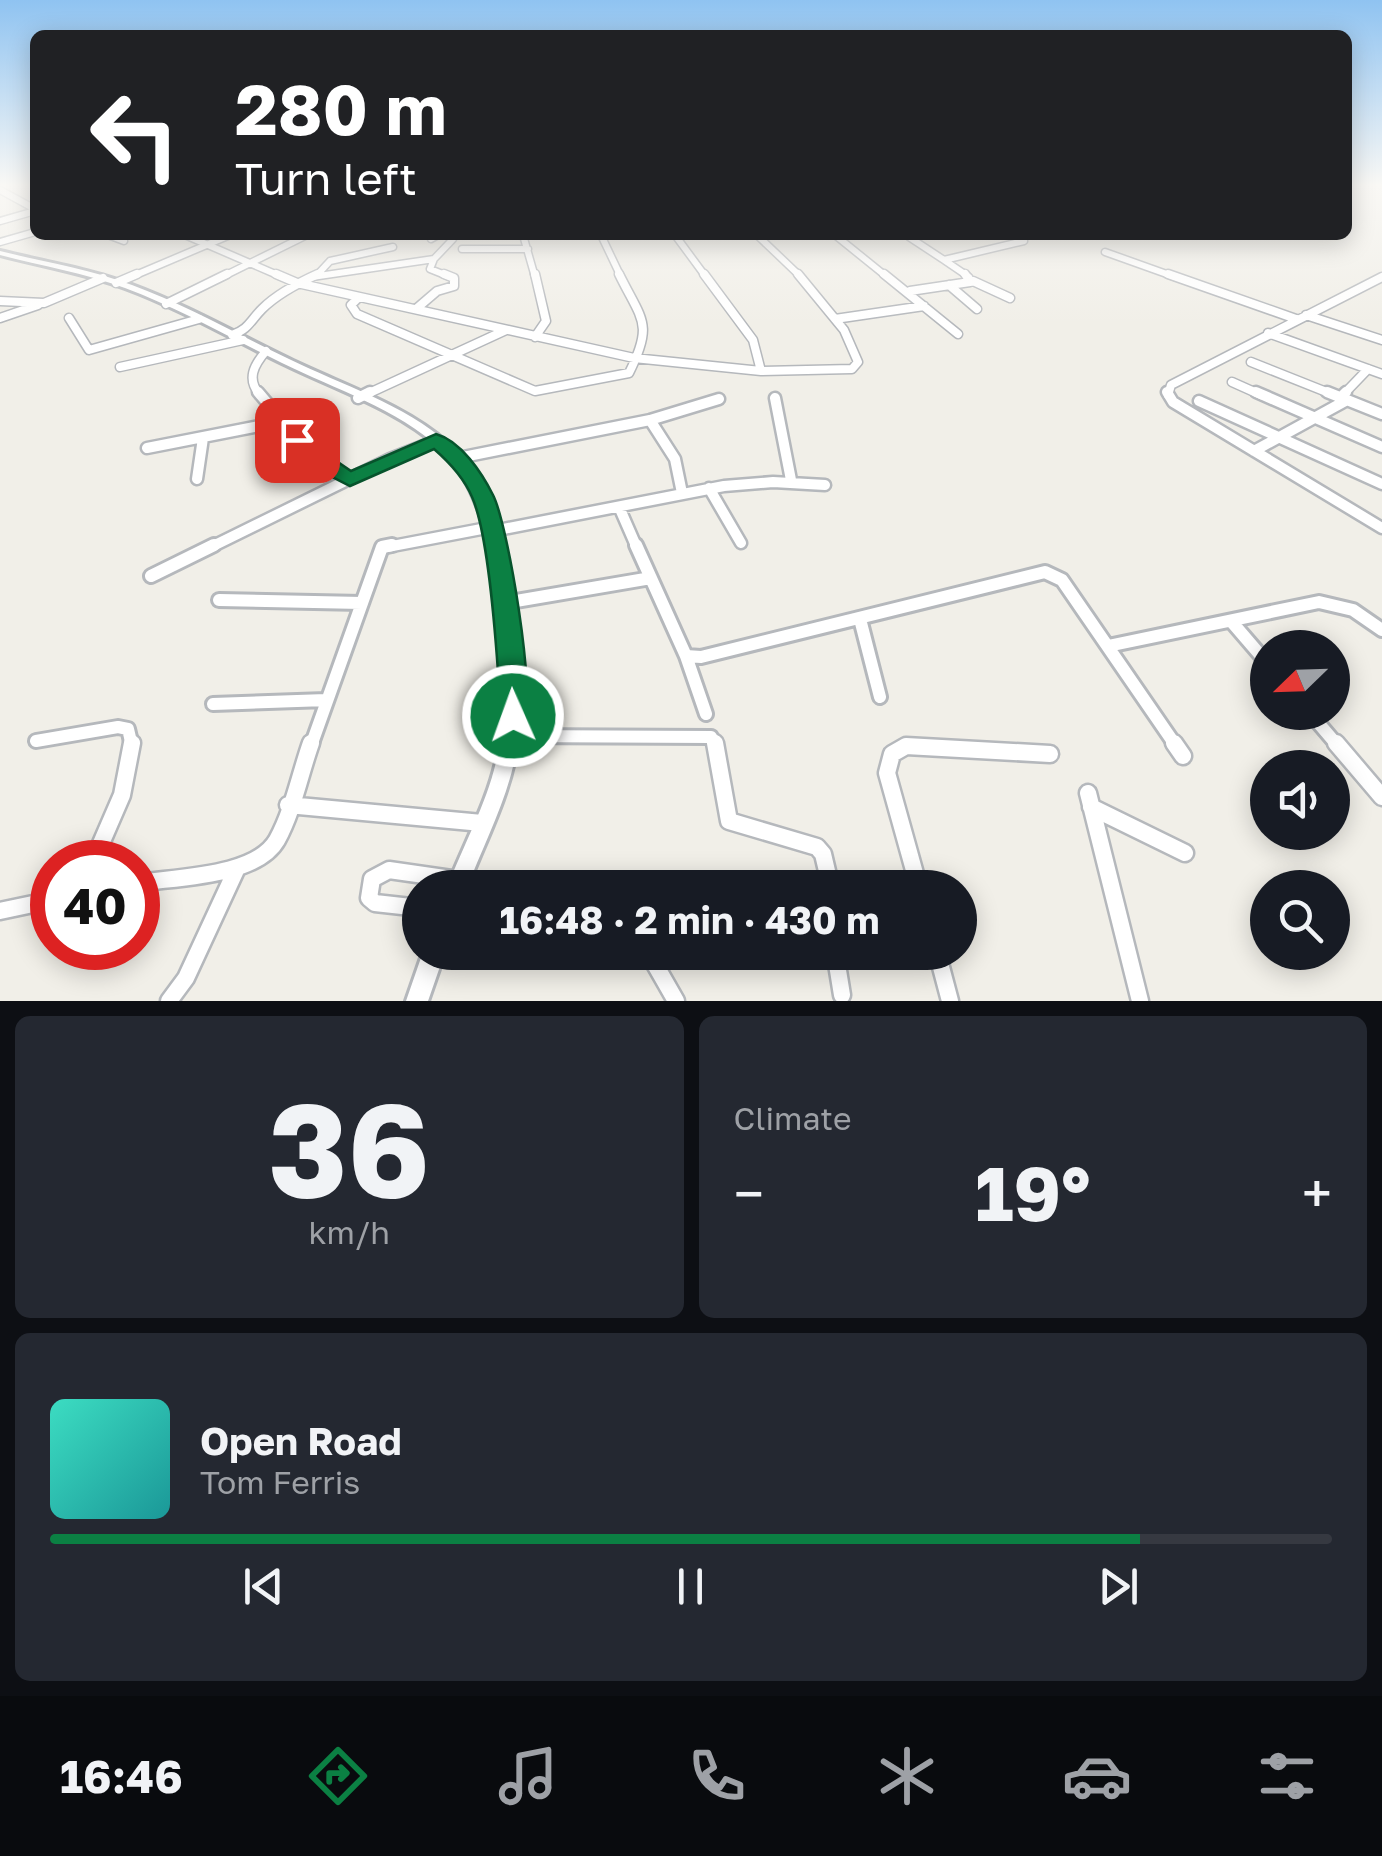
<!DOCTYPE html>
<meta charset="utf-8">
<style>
body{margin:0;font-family:"Golos Text",sans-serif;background:#242831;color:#f1f3f6;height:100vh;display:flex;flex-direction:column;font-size:38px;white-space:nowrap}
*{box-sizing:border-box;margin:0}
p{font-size:32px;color:#9ea1a6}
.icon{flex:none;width:55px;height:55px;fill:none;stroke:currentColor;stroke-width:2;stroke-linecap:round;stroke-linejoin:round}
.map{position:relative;height:1001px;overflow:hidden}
.side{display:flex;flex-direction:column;gap:15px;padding:15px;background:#0d0f14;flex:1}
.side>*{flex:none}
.hud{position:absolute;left:30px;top:30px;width:1322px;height:210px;border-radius:15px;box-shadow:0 5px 25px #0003;background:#202124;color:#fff;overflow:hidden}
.needle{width:65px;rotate:247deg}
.tools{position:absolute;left:1250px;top:630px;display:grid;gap:20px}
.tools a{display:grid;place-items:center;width:100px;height:100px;border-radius:50%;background:#171b24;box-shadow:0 5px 25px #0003;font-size:50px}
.speed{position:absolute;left:30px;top:840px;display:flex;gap:20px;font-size:50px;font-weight:700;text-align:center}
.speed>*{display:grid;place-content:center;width:130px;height:130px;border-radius:50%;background:#171b24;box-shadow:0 5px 25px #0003;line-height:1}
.speed .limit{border:15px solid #d22;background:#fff;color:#111}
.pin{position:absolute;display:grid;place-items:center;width:85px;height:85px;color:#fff;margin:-42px;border-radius:20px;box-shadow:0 5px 15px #0006}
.me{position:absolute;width:110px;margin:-55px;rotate:358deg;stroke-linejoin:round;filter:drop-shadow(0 0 8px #0008)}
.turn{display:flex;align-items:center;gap:35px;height:210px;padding:0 40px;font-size:45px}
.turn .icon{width:130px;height:130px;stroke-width:2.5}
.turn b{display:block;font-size:70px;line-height:85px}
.big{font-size:75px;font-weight:700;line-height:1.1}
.side .card{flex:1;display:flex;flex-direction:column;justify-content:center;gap:15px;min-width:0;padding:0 35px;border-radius:15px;background:#242831}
.side .dial{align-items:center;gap:0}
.dial b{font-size:130px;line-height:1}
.song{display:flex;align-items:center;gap:30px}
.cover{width:120px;height:120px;border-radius:15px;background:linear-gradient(135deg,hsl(170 70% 55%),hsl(180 70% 35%))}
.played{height:10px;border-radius:5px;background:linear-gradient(90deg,#0b8043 85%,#363941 85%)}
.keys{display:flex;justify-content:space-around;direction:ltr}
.heat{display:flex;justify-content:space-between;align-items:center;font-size:55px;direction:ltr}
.side .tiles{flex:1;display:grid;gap:15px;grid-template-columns:1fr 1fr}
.card:last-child{grid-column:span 2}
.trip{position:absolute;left:402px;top:870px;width:575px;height:100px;border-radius:50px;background:#171b24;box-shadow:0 5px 25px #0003;font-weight:700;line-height:100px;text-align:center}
.dock{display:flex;height:160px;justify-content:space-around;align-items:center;background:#090b0e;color:#9ea1a6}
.dock .icon{width:70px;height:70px}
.dock .selected{color:#0b8043}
.dock b{font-size:45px;color:#f1f3f6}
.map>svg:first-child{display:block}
</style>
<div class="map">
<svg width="1382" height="1001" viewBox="0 0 1382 1001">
<rect width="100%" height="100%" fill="#f1efe8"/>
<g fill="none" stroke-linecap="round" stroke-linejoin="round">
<defs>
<path id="minor-far4" d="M0 190 35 209
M0 221 35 211
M108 235 124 241
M185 235 282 277
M523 235 535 277
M601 235 621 277
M675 235 706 277
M757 235 801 277
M835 235 887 277
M909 237 944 260
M431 239 438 235
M0 242 35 232
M462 249H528
M1105 252 1175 277
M434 259 430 269 450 277
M318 274 330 261 393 247
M131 277 230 235
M222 277 307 235
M312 277 434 259 453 239
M969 277 944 260 1024 241"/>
<path id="minor-far3" d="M276 274 297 283 634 358 761 371 852 369 858 362 844 330 798 274
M535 274 546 321 535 337
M704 274 753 340 761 371
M884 274 958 334
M1168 274 1296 319
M973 281 1010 298
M116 283 137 274
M949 285 977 309
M910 291 970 282 965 274
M358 298 351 305 357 314 535 391 629 373C654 323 642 321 619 274
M0 301 44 303 103 278
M166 304 227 274
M416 309 437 291 454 286V278L444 274
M1306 315 1382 340
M0 318 38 305
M69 318 89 350 199 319
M835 319 924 306
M1268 333 1382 374
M232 335C249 329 250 321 262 309 277 294 298 283 318 274
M1251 362 1334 395
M120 367 243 340
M1232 382 1261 395
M260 395C246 379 254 365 266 351
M365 395 506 330
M1168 395 1171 385 1382 277
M1343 395 1368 369"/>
<path id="minor-far2" d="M258 392 315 459 350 479
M1167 392 1173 402 1382 528
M1256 392 1382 447
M1327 392 1382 414
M358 398 370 392
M775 398 791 480
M1340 398 1346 392
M1199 401 1382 484
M650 420 675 459 682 493
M147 448 280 422
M1254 451 1347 400
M458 458 650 420 719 399
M197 479 203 438
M709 488 741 543
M620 509 637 548
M493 531 724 486 773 482 825 485
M209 548 390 459 436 441
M382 548 492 527"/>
<path id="minor-far1" d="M636 545 686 656 701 657 1045 572 1062 580 1176 746
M151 576 214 545
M219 600 362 603
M504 603 651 578
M860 619 880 697
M1231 621 1268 664
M1108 646 1319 602 1353 610 1382 630
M686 656 706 714
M213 704 326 700
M1309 712 1338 746
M510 736 711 737 716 746
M36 741 118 727 128 729 132 746
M311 746 382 547 392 545"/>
<path id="minor" d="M715 743 729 821 817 847 823 854 831 888
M1174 743 1183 756
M1336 743 1382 797
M1088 793 1140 1001
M288 805 482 823
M1091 807 1185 853
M93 862 122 795 132 743
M138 883C176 877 256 877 277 840 293 811 300 774 311 743
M919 888 887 773 892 754 906 746 1050 754
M420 908 375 903 369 898 372 879 389 870 515 888
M0 911 52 900
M648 952 676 1001
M835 952 842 995
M937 952 950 1001
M169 1001 186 978 237 868"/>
<path id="tertiary" d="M0 251C44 262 89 269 132 285 186 305 237 334 289 359 342 385 404 404 449 444 515 502 530 670 516 752 508 799 484 843 467 888H447C464 843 489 800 498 753 513 675 503 505 441 449 397 409 335 389 282 363 230 338 179 308 125 288 84 273 42 266 0 255Z
M423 952H445L428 1001H406Z"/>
</defs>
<use href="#minor-far4" stroke="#b5b8bc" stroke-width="9"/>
<use href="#minor-far3" stroke="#b5b8bc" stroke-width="11"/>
<use href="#minor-far2" stroke="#b5b8bc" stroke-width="15"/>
<use href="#minor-far1" stroke="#b5b8bc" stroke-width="18"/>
<use href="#minor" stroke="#b5b8bc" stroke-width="21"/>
<use href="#tertiary" stroke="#b5b8bc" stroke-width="6"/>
<use href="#minor-far4" stroke="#fff" stroke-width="6"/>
<use href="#minor-far3" stroke="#fff" stroke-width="8"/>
<use href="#minor-far2" stroke="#fff" stroke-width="10"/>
<use href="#minor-far1" stroke="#fff" stroke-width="12"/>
<use href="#minor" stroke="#fff" stroke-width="16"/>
<use href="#tertiary" fill="#fff" fill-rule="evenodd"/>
</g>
<linearGradient id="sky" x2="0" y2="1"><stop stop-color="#8fc3f1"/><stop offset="0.57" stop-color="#f9f8f5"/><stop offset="1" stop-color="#f9f8f5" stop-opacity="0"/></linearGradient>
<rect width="1382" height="324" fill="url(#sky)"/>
<path fill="#0b8043" stroke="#07532c" stroke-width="2.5" d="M297 434 351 471 436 434C461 441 482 473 493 495 508 524 537 699 524 725L513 729 502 725C495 709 499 690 498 672 495 630 488 533 472 497 464 478 449 462 434 449L350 486 307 464 287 440Z"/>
</svg>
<div class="tools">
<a><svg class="needle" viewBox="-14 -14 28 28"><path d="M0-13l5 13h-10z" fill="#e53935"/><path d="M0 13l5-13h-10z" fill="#9ea1a6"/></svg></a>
<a><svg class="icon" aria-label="sound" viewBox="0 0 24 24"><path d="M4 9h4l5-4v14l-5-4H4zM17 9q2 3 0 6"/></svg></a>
<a><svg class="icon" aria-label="search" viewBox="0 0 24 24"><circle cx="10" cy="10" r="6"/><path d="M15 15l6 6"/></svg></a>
</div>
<div class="speed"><div class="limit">40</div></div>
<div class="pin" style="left:297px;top:440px;background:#d93025"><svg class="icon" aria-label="arrive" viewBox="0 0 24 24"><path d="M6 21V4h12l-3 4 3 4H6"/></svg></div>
<svg class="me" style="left:513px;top:716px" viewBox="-20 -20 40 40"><circle r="17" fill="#0b8043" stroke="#fff" stroke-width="3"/><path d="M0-11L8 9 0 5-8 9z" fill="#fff"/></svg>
<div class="trip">16:48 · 2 min · 430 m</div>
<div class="hud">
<div class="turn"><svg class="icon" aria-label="left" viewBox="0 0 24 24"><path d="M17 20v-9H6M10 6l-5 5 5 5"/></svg><div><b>280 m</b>Turn left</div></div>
</div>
</div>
<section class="side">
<div class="tiles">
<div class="card dial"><b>36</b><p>km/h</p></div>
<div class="card"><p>Climate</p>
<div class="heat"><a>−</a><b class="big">19°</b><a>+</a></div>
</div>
<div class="card">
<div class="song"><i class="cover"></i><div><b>Open Road</b><p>Tom Ferris</p></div></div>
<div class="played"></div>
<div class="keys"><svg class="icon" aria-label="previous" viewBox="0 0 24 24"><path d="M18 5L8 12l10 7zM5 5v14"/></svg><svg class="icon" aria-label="pause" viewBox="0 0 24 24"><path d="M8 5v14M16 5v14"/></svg><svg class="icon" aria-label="next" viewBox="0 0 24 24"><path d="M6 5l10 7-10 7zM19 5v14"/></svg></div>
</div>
</div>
</section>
<nav class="dock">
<b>16:46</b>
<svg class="icon selected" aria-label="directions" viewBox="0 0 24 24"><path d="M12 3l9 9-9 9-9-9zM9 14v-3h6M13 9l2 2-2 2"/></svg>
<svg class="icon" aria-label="music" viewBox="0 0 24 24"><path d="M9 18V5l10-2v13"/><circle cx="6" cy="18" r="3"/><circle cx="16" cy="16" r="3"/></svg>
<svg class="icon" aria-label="phone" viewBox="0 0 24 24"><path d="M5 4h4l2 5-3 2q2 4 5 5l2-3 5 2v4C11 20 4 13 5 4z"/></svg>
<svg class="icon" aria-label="climate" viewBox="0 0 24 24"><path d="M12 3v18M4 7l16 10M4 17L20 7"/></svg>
<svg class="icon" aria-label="car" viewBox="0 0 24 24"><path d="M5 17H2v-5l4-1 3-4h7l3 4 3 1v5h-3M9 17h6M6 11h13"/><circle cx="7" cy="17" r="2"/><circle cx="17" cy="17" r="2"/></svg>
<svg class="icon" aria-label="filters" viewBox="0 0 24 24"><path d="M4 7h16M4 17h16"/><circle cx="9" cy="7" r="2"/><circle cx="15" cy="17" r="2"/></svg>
</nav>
